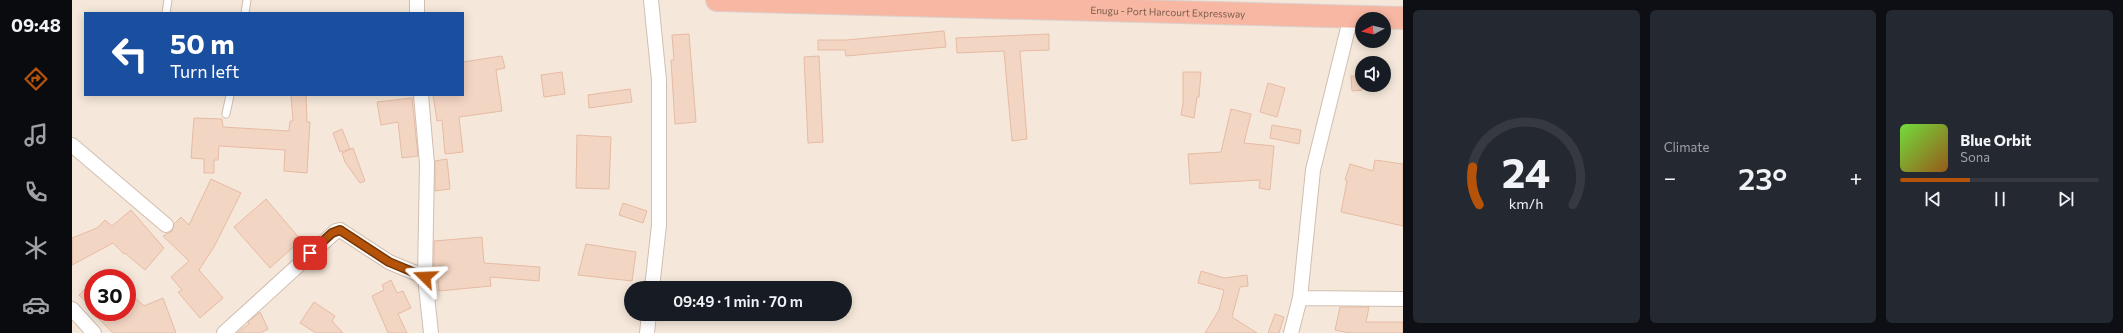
<!DOCTYPE html>
<meta charset="utf-8">
<style>
body{margin:0;font-family:Commissioner,sans-serif;background:#242831;color:#f1f3f6;height:100vh;display:flex;flex-direction:column;font-size:15px;white-space:nowrap}
*{box-sizing:border-box;margin:0}
p{font-size:13px;color:#9ea1a6}
.icon{flex:none;width:22px;height:22px;fill:none;stroke:currentColor;stroke-width:2;stroke-linecap:round;stroke-linejoin:round}
.map{position:relative;flex:1;overflow:hidden}
.sheet{display:flex;flex-direction:column;gap:10px;padding:10px;background:#0d0f14;width:720px}
.sheet>*{flex:none}
.banner{position:absolute;left:12px;top:12px;width:380px;height:84px;border-radius:0px;box-shadow:0 2px 10px #0003;background:#1a4fa0;color:#fff;overflow:hidden}
.needle{width:26px;rotate:263deg}
.buttons{position:absolute;left:1283px;top:12px;display:grid;gap:8px}
.buttons a{display:grid;place-items:center;width:36px;height:36px;border-radius:50%;background:#171b24;box-shadow:0 2px 10px #0003;font-size:20px}
.speed{position:absolute;left:12px;top:269px;display:flex;gap:8px;font-size:20px;font-weight:700;text-align:center}
.speed>*{display:grid;place-content:center;width:52px;height:52px;border-radius:50%;background:#171b24;box-shadow:0 2px 10px #0003;line-height:1}
.speed .limit{border:6px solid #d22;background:#fff;color:#111}
.pin{position:absolute;display:grid;place-items:center;width:34px;height:34px;color:#fff;margin:-17px;border-radius:8px;box-shadow:0 2px 6px #0006}
.me{position:absolute;width:44px;margin:-22px;rotate:291deg;stroke-linejoin:round;filter:drop-shadow(0 0 3px #0008)}
.turn{display:flex;align-items:center;gap:14px;height:84px;padding:0 20px;font-size:18px}
.turn .icon{width:52px;height:52px;stroke-width:2.5}
.turn b{display:block;font-size:28px;line-height:34px}
.big{font-size:30px;font-weight:600;line-height:1.1}
.sheet .card{flex:1;display:flex;flex-direction:column;justify-content:center;gap:6px;min-width:0;padding:0 14px;border-radius:6px;background:#242831}
.sheet .dial{align-items:center;gap:0}
.dial svg{height:104px;overflow:visible;fill:none;stroke:#363941;stroke-width:7;stroke-linecap:round;text-anchor:middle}
.dial text{fill:#f1f3f6;stroke:none}
.song{display:flex;align-items:center;gap:12px}
.cover{width:48px;height:48px;border-radius:6px;background:linear-gradient(135deg,hsl(100 70% 55%),hsl(30 70% 35%))}
.played{height:4px;border-radius:2px;background:linear-gradient(90deg,#b45309 35%,#363941 35%)}
.keys{display:flex;justify-content:space-around;direction:ltr}
.heat{display:flex;justify-content:space-between;align-items:center;font-size:22px;direction:ltr}
.sheet .tiles{flex:1;display:grid;gap:10px;grid-template-columns:repeat(3,1fr)}
.trip{position:absolute;left:552px;top:281px;width:228px;height:40px;border-radius:20px;background:#171b24;box-shadow:0 2px 10px #0003;font-weight:600;line-height:40px;text-align:center}
main{display:flex;flex:1;min-height:0}
.tabs{display:flex;flex-direction:column;width:72px;justify-content:space-around;align-items:center;background:#090b0e;color:#9ea1a6}
.tabs .icon{width:28px;height:28px}
.tabs .selected{color:#b45309}
.tabs b{font-size:18px;color:#f1f3f6}
.map>svg:first-child{display:block}
</style>
<main>
<nav class="tabs">
<b>09:48</b>
<svg class="icon selected" aria-label="directions" viewBox="0 0 24 24"><path d="M12 3l9 9-9 9-9-9zM9 14v-3h6M13 9l2 2-2 2"/></svg>
<svg class="icon" aria-label="music" viewBox="0 0 24 24"><path d="M9 18V5l10-2v13"/><circle cx="6" cy="18" r="3"/><circle cx="16" cy="16" r="3"/></svg>
<svg class="icon" aria-label="phone" viewBox="0 0 24 24"><path d="M5 4h4l2 5-3 2q2 4 5 5l2-3 5 2v4C11 20 4 13 5 4z"/></svg>
<svg class="icon" aria-label="climate" viewBox="0 0 24 24"><path d="M12 3v18M4 7l16 10M4 17L20 7"/></svg>
<svg class="icon" aria-label="car" viewBox="0 0 24 24"><path d="M5 17H2v-5l4-1 3-4h7l3 4 3 1v5h-3M9 17h6M6 11h13"/><circle cx="7" cy="17" r="2"/><circle cx="17" cy="17" r="2"/></svg>
</nav>
<div class="map">
<svg width="1331" height="333" viewBox="0 0 1331 333">
<rect width="100%" height="100%" fill="#fdf6ec"/>
<path fill="#f5e8da" fill-rule="evenodd" d="M0 0H1331V333H0ZM13 13H391V95H13ZM1290 19H1312V41H1290ZM1290 63H1312V85H1290ZM21 278H55V312H21ZM559 288H773V314H559Z"/>
<path fill="#f3d5c3" stroke="#e6bba3" d="M872 31 874 47 774 56 773 50H746V40H774Z
M617 34 624 122 603 124 599 60H602L600 35Z
M977 34V50L948 51 955 139 940 141 932 51 885 53 884 38Z
M430 56 433 68 424 70 430 111 387 117 391 152 373 154 370 120 365 121 361 95H391V62Z
M747 56 751 142 736 143 732 57Z
M490 72 493 94 472 97 469 75Z
M1111 72H1129L1127 97H1125L1122 118 1109 115 1111 104Z
M1279 76H1290V90L1280 91Z
M1196 83 1213 88 1205 117 1188 112Z
M558 89 560 102 517 108 516 95Z
M219 95H234L235 122H238L235 173 212 171 213 150 147 146 146 160H142V173H132V159L119 158 122 118 150 119 151 127 217 131 218 121H221Z
M340 98 346 156 330 158 326 122 309 125 305 102Z
M1159 109 1179 114 1172 143 1202 146 1198 190 1187 188 1188 180 1118 184 1116 154 1149 152Z
M1200 125 1229 130 1227 144 1198 138Z
M270 129 278 149 268 152 261 133Z
M505 135 539 137 537 189 504 188Z
M281 148 293 181 288 183 273 162 270 153Z
M375 159 378 189 363 191V161Z
M1303 160 1331 164V226L1269 212 1275 181 1273 180 1278 164 1301 171Z
M139 179 169 193 142 247 127 270 151 298 128 318 106 292 110 290 99 277 117 261 91 236 100 231 102 224 109 217 117 225Z
M194 199 229 240 198 268 162 227Z
M551 203 575 211 571 223 547 215Z
M59 210 92 248 73 270 53 253 52 254 41 243 0 265V238L25 228 33 220 40 226Z
M410 237 412 263 468 267 467 281 418 277 419 286 367 291 365 270H362V241Z
M514 244 564 252 560 281 506 275Z
M1129 271 1152 278 1175 275 1176 286 1168 287 1160 317 1185 333H1133L1147 310 1152 290 1126 283Z
M319 280 325 293 331 291 339 308 326 314 335 333H316L300 296 312 290 310 285Z
M15 287 21 293V308L7 295Z
M60 295 72 306 91 298 104 333H41L20 312H55V300Z
M242 302 263 316 260 321 271 333H244L228 323Z
M1268 307H1297L1294 322H1331V333H1278L1263 330Z
M188 312 196 329 188 333H165L177 324 176 322Z
M1203 314 1212 317 1207 333H1196Z"/>
<g fill="none" stroke-linecap="round" stroke-linejoin="round">
<defs>
<path id="lane" d="M94 13 96 0
M173 13 175 0
M154 114 158 95"/>
<path id="street" d="M345 0V13
M579 0 587 80V225L580 288
M349 95 355 164 353 277 359 333
M0 145 94 225
M1228 298 1331 299
M0 309 22 333
M152 333 264 231 268 230 317 262 353 277
M575 333 577 314
M1219 333 1228 298 1241 170 1279 16"/>
<g id="highway">
<path id="s1" d="M645 0 1331 18"/>
</g>
</defs>
<use href="#lane" stroke="#d1beb0" stroke-width="9"/>
<use href="#street" stroke="#d1beb0" stroke-width="16"/>
<use href="#highway" stroke="#dad1cd" stroke-width="24"/>
<use href="#lane" stroke="#fff" stroke-width="7"/>
<use href="#street" stroke="#fff" stroke-width="14"/>
<use href="#highway" stroke="#f7b7a3" stroke-width="22"/>
</g>
<g fill="none" stroke-linecap="round" stroke-linejoin="round">
<defs>
<path id="route" d="M238 253 260 233 268 230 317 262 353 277"/>
</defs>
<use href="#route" stroke="#753606" stroke-width="10"/>
<use href="#route" stroke="#b45309" stroke-width="7"/>
</g>
<g text-anchor="middle" dominant-baseline="central" stroke-width="3" stroke-linejoin="round" paint-order="stroke">
<g font-size="10" fill="#7a5c4d" stroke="#fffaf3">
<text stroke="none"><textPath href="#s1" startOffset="451">Enugu - Port Harcourt Expressway</textPath></text>
</g>
</g>
</svg>
<div class="buttons">
<a><svg class="needle" viewBox="-14 -14 28 28"><path d="M0-13l5 13h-10z" fill="#e53935"/><path d="M0 13l5-13h-10z" fill="#9ea1a6"/></svg></a>
<a><svg class="icon" aria-label="sound" viewBox="0 0 24 24"><path d="M4 9h4l5-4v14l-5-4H4zM17 9q2 3 0 6"/></svg></a>
</div>
<div class="speed"><div class="limit">30</div></div>
<div class="pin" style="left:238px;top:253px;background:#d93025"><svg class="icon" aria-label="arrive" viewBox="0 0 24 24"><path d="M6 21V4h12l-3 4 3 4H6"/></svg></div>
<svg class="me" style="left:353px;top:277px" viewBox="-20 -20 40 40"><path d="M0-17L14 15 0 8-14 15z" fill="#b45309" stroke="#fff" stroke-width="4"/></svg>
<div class="trip">09:49 · 1 min · 70 m</div>
<div class="banner">
<div class="turn"><svg class="icon" aria-label="left" viewBox="0 0 24 24"><path d="M17 20v-9H6M10 6l-5 5 5 5"/></svg><div><b>50 m</b>Turn left</div></div>
</div>
</div>
<section class="sheet">
<div class="tiles">
<div class="card dial"><svg viewBox="0 0 100 80">
<path d="M14 69A42 42 0 1 1 86 69"/>
<path d="M14 69A42 42 0 0 1 9 40" stroke="#b45309"/>
<text x="50" y="56" font-size="32" font-weight="700">24</text>
<text x="50" y="72" font-size="11">km/h</text>
</svg></div>
<div class="card"><p>Climate</p>
<div class="heat"><a>−</a><b class="big">23°</b><a>+</a></div>
</div>
<div class="card">
<div class="song"><i class="cover"></i><div><b>Blue Orbit</b><p>Sona</p></div></div>
<div class="played"></div>
<div class="keys"><svg class="icon" aria-label="previous" viewBox="0 0 24 24"><path d="M18 5L8 12l10 7zM5 5v14"/></svg><svg class="icon" aria-label="pause" viewBox="0 0 24 24"><path d="M8 5v14M16 5v14"/></svg><svg class="icon" aria-label="next" viewBox="0 0 24 24"><path d="M6 5l10 7-10 7zM19 5v14"/></svg></div>
</div>
</div>
</section>
</main>
